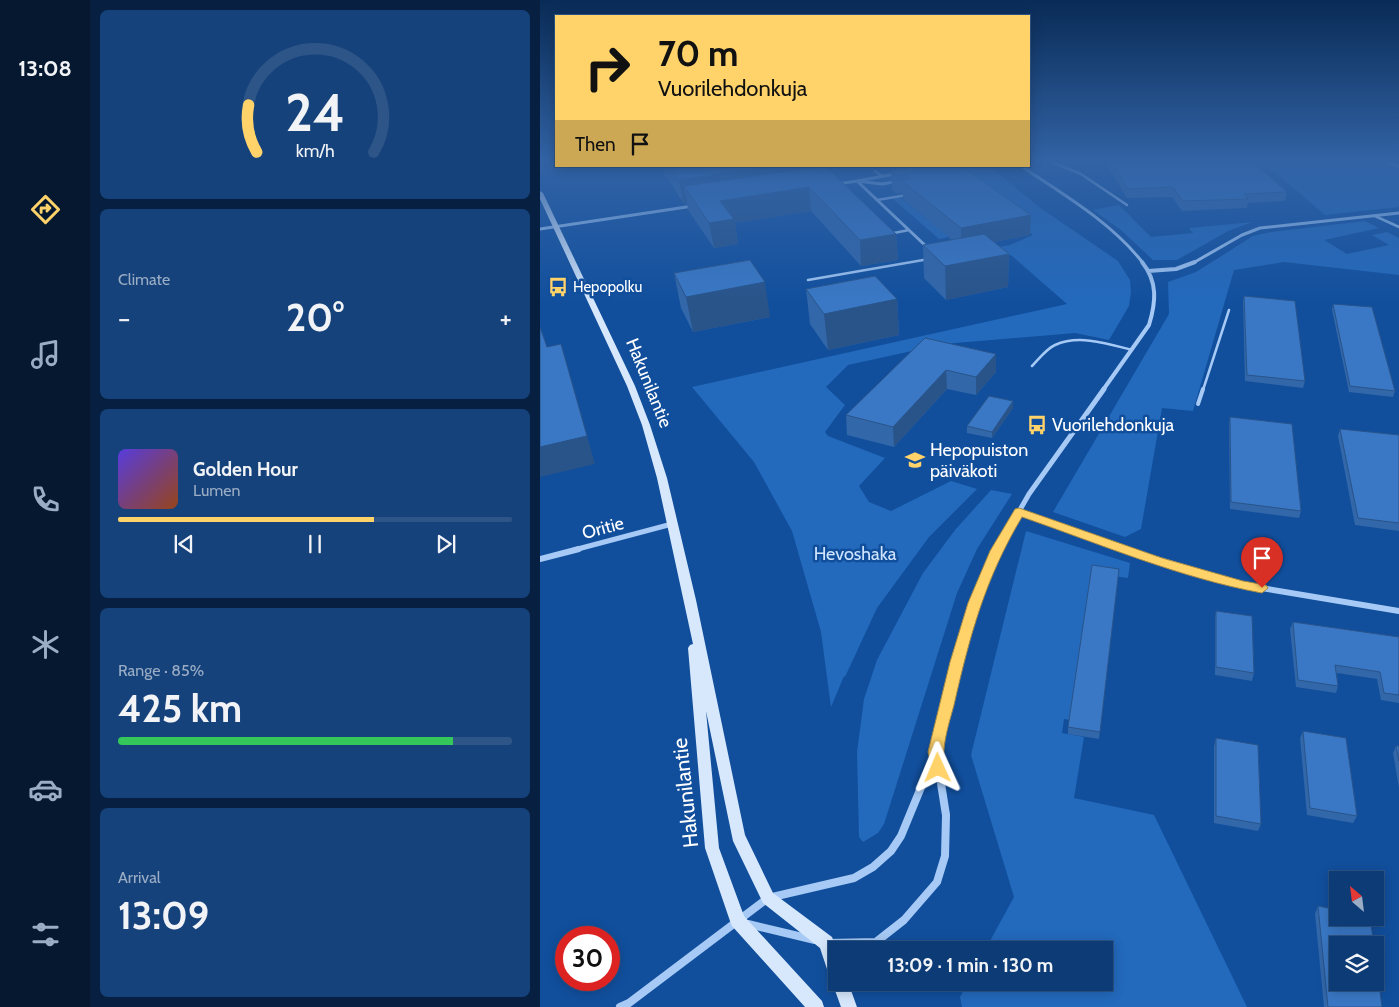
<!DOCTYPE html>
<meta charset="utf-8">
<style>
body{margin:0;font-family:Cabin,sans-serif;background:#16427b;color:#f1f3f6;height:100vh;display:flex;flex-direction:column;font-size:19px;white-space:nowrap}
*{box-sizing:border-box;margin:0}
p{font-size:16px;color:#9aadc5}
.icon{flex:none;width:28px;height:28px;fill:none;stroke:currentColor;stroke-width:2;stroke-linecap:round;stroke-linejoin:round}
.map{position:relative;flex:1;overflow:hidden}
.sheet{display:flex;flex-direction:column;gap:10px;padding:10px;background:#072041;width:450px}
.sheet>*{flex:none}
.banner{position:absolute;left:15px;top:15px;width:475px;height:152px;border-radius:0px;box-shadow:0 2px 12px #0003,0 0 0 1px #2d5588;background:#ffd36a;color:#111;overflow:hidden}
.needle{width:32px;rotate:332deg}
.buttons{position:absolute;left:789px;top:871px;display:grid;gap:10px}
.buttons a{display:grid;place-items:center;width:55px;height:55px;border-radius:0px;background:#0d3b76;box-shadow:0 2px 12px #0003,0 0 0 1px #2d5588;font-size:25px}
.speed{position:absolute;left:15px;top:926px;display:flex;gap:10px;font-size:25px;font-weight:700;text-align:center}
.speed>*{display:grid;place-content:center;width:65px;height:65px;border-radius:50%;background:#0d3b76;box-shadow:0 2px 12px #0003,0 0 0 1px #2d5588;line-height:1}
.speed .limit{border:8px solid #d22;background:#fff;color:#111}
.pin{position:absolute;display:grid;place-items:center;width:42px;height:42px;color:#fff;margin:-51px -21px;border-radius:50% 50% 50% 0;rotate:-45deg;box-shadow:0 0 5px #0007}
.pin .icon{rotate:45deg}
.me{position:absolute;width:55px;margin:-28px;rotate:359deg;stroke-linejoin:round;filter:drop-shadow(0 0 4px #0008)}
.turn{display:flex;align-items:center;gap:18px;height:105px;padding:0 20px;font-size:22px}
.turn .icon{width:65px;height:65px;stroke-width:2.5}
.turn b{display:block;font-size:35px;line-height:42px}
.then{display:flex;align-items:center;height:48px;padding:0 20px;background:#0003;gap:10px;font-size:19px}
.big{font-size:38px;font-weight:800;line-height:1.1}
.sheet .tile{flex:1;display:flex;flex-direction:column;justify-content:center;gap:8px;min-width:0;padding:0 18px;border-radius:8px;background:#16427b}
.sheet .dial{align-items:center;gap:0}
.dial svg{height:130px;overflow:visible;fill:none;stroke:#2d5588;stroke-width:7;stroke-linecap:round;text-anchor:middle}
.dial text{fill:#f1f3f6;stroke:none}
.song{display:flex;align-items:center;gap:15px}
.cover{width:60px;height:60px;border-radius:8px;background:linear-gradient(135deg,hsl(250 70% 55%),hsl(20 70% 35%))}
.played{height:5px;border-radius:2px;background:linear-gradient(90deg,#ffd36a 65%,#2d5588 65%)}
.keys{display:flex;justify-content:space-around;direction:ltr}
.heat{display:flex;justify-content:space-between;align-items:center;font-size:28px;direction:ltr}
.charge{height:8px;border-radius:4px;background:linear-gradient(90deg,#34c759 85%,#2d5588 0)}
.trip{position:absolute;left:288px;top:941px;width:285px;height:50px;border-radius:0px;background:#0d3b76;box-shadow:0 2px 12px #0003,0 0 0 1px #2d5588;font-weight:800;line-height:50px;text-align:center}
main{display:flex;flex:1;min-height:0}
.menu{display:flex;flex-direction:column;width:90px;justify-content:space-around;align-items:center;background:#05182f;color:#9aadc5}
.menu .icon{width:35px;height:35px}
.menu .on{color:#ffd36a}
.menu b{font-size:22px;color:#f1f3f6}
.map>svg:first-child{display:block}
</style>
<main>
<nav class="menu">
<b>13:08</b>
<svg class="icon on" aria-label="directions" viewBox="0 0 24 24"><path d="M12 3l9 9-9 9-9-9zM9 14v-3h6M13 9l2 2-2 2"/></svg>
<svg class="icon" aria-label="music" viewBox="0 0 24 24"><path d="M9 18V5l10-2v13"/><circle cx="6" cy="18" r="3"/><circle cx="16" cy="16" r="3"/></svg>
<svg class="icon" aria-label="phone" viewBox="0 0 24 24"><path d="M5 4h4l2 5-3 2q2 4 5 5l2-3 5 2v4C11 20 4 13 5 4z"/></svg>
<svg class="icon" aria-label="climate" viewBox="0 0 24 24"><path d="M12 3v18M4 7l16 10M4 17L20 7"/></svg>
<svg class="icon" aria-label="car" viewBox="0 0 24 24"><path d="M5 17H2v-5l4-1 3-4h7l3 4 3 1v5h-3M9 17h6M6 11h13"/><circle cx="7" cy="17" r="2"/><circle cx="17" cy="17" r="2"/></svg>
<svg class="icon" aria-label="filters" viewBox="0 0 24 24"><path d="M4 7h16M4 17h16"/><circle cx="9" cy="7" r="2"/><circle cx="15" cy="17" r="2"/></svg>
</nav>
<section class="sheet">
<div class="tile dial"><svg viewBox="0 0 100 80">
<path d="M14 69A42 42 0 1 1 86 69"/>
<path d="M14 69A42 42 0 0 1 9 40" stroke="#ffd36a"/>
<text x="50" y="56" font-size="32" font-weight="700">24</text>
<text x="50" y="72" font-size="11">km/h</text>
</svg></div>
<div class="tile"><p>Climate</p>
<div class="heat"><a>−</a><b class="big">20°</b><a>+</a></div>
</div>
<div class="tile">
<div class="song"><i class="cover"></i><div><b>Golden Hour</b><p>Lumen</p></div></div>
<div class="played"></div>
<div class="keys"><svg class="icon" aria-label="previous" viewBox="0 0 24 24"><path d="M18 5L8 12l10 7zM5 5v14"/></svg><svg class="icon" aria-label="pause" viewBox="0 0 24 24"><path d="M8 5v14M16 5v14"/></svg><svg class="icon" aria-label="next" viewBox="0 0 24 24"><path d="M6 5l10 7-10 7zM19 5v14"/></svg></div>
</div>
<div class="tile"><p>Range · 85%</p><b class="big">425 km</b><div class="charge"></div></div>
<div class="tile"><p>Arrival</p><b class="big">13:09</b></div>
</section>
<div class="map">
<svg width="859" height="1007" viewBox="0 0 859 1007">
<rect width="100%" height="100%" fill="#114f9d"/>
<path fill="#2369bc" d="M723 162H859V207L785 215Z
M361 166H449L499 207 578 261 590 280 591 292 589 306 569 340 535 333 404 344 308 365 286 387 305 405 285 432 288 436 345 458 319 486 329 502 351 511 411 481 437 489 389 537 337 608 305 677 304 676 291 707 281 632 252 531 214 462 152 387 527 304 471 255 425 264 416 255 470 245 493 235 408 171 377 176 366 168Z
M360 197 409 237 399 239 353 199Z
M579 205 611 237 653 233 649 228 713 222 688 231 637 260H613L581 230 553 210Z
M825 221 839 228 784 240 807 254 849 245 832 235 847 232 859 238V275L744 262 694 270 653 411 622 408 601 529 585 537 513 512 629 314 628 282 656 272 713 236 731 232Z
M451 490 472 494 437 549 417 593 344 824 338 833 323 842 319 837 317 752 324 699 337 660 383 573 415 530Z
M486 531 590 563 588 578 552 573 530 720 524 719 522 733 544 737 534 798 614 815 707 1007H422L420 997 428 983 564 982V950H445L474 897 431 755Z"/>
<g fill="none" stroke-linecap="round" stroke-linejoin="round">
<path fill="#98c5f8" fill-rule="evenodd" d="M846 162H852L859 165V168Z"/>
<path stroke="#a6caf5" stroke-width="2.5" d="M512 162 541 174 587 205
M335 171 342 176
M337 200 367 195
M835 216 859 227
M354 233 369 230
M268 280 389 259
M492 366C499 359 506 349 515 345 539 334 569 344 592 350
M663 390 689 310"/>
<path stroke="#a6caf5" stroke-width="4" d="M658 404 663 389"/>
<path stroke="#a6caf5" stroke-width="3" d="M481 166C524 195 571 222 603 263
M361 173 370 179 342 184 317 181Z
M297 184 317 181 389 249
M0 229 153 206
M653 263 702 235 720 228 859 213"/>
<path stroke="#a6caf5" stroke-width="4" d="M608 271 636 269 655 262
M563 390 609 325C616 302 618 282 602 262"/>
<path stroke="#a6caf5" stroke-width="5" d="M479 512 586 550
M34 550 132 524
M457 550 489 494 564 389"/>
<path stroke="#a6caf5" stroke-width="6" d="M583 549 703 585 859 611
M0 559 39 549
M396 752C413 684 424 612 457 549"/>
<path stroke="#a6caf5" stroke-width="8" d="M208 924 275 940
M288 943 336 942 364 920 397 882 405 856 406 815 396 752
M80 1007 89 1003 228 898 314 878 333 867 351 851 361 836 396 751"/>
<path fill="#d7e8fd" fill-rule="evenodd" d="M0 191 3 193 95 386 110 425 127 478 156 600 205 835 233 893 292 937 297 950 296 982H308L317 1007H301L292 982 293 979 290 978 280 948 223 903 193 841 166 711 179 848 204 916 282 1001 284 1007H265L192 926 190 921 165 848 148 648 150 645 153 644 117 478 102 425 87 386 0 199Z"/>
</g>
<path fill="#3267a9" d="M565 162H713L747 192 745 201 708 203 707 208 642 211 632 197 587 198Z
M123 166H279L356 234 358 260 321 266 271 211 195 223 198 244 174 248 148 210 147 203 144 204 124 173Z
M383 166 490 235 454 242 469 254 468 287 406 300 384 278 383 245 412 240 363 199V193L357 194 352 189 351 171Z
M134 273 230 317 153 332 141 308Z
M266 289 357 299 359 335 288 350 270 324Z
M704 296 765 381 763 388 705 381 703 302Z
M793 304 855 391 853 397 809 392 792 310Z
M385 338 456 372 436 395 407 389 354 447 307 435 306 415Z
M473 401V408L452 438 427 433V426Z
M690 417 761 511 759 518 690 509 689 424Z
M800 429 859 435V531L815 525 798 436Z
M579 569 559 739 528 734V727Z
M676 611 714 673 712 681 675 675V618Z
M753 622 859 637V703L841 700 837 679 797 673 798 686 796 693 756 687 750 629Z
M763 731 817 816 813 823 767 815 760 738Z
M676 738 721 824 718 831 674 823V746Z
M856 746H859V788L853 753Z
M778 906 842 1007H784L775 914Z"/>
<path fill="#29548a" d="M233 166H279L281 183 144 186 147 203 144 204 139 180Z
M269 187 271 211 195 223 198 244 174 248 169 223 180 201Z
M491 215 490 235 421 248V228Z
M356 234 358 260 321 266 320 240Z
M469 254 468 287 406 300 405 266Z
M225 282 230 317 153 332 146 297Z
M357 299 359 335 288 350 284 314Z
M21 344 55 464 0 477V447Z
M456 354V372L436 395V377Z
M406 370 407 389 354 447 353 427Z
M473 401V408L452 438V432Z"/>
<path fill="#3a78c5" stroke="#29548a" d="M571 162H713L747 192 704 194 708 199 643 201 633 187 588 189Z
M130 166H233L139 180Z
M285 166 356 234 320 240 269 187 180 201 194 219 169 223 144 186Z
M383 166H421L491 215 421 228 362 181 369 179 368 175H356L351 171Z
M444 234 469 254 405 266 383 245Z
M210 260 225 282 146 297 134 273Z
M335 276 357 299 284 314 266 289Z
M704 296 755 301 765 381 707 375Z
M793 304 832 307 855 391 810 386Z
M0 327 7 347 21 344 47 436 0 447Z
M385 338 456 354 436 377 406 370 353 427 306 415Z
M449 396 473 401 452 432 427 426Z
M690 417 752 424 761 511 691 502Z
M800 429 859 435V523L818 518Z
M552 565 579 569 560 732 528 727Z
M676 611 712 616 714 673 676 667Z
M753 622 859 637V695L844 693 840 672 795 665 798 686 758 680Z
M763 731 806 738 817 816 770 808Z
M676 738 718 745 721 824 676 816Z
M856 746H859V761Z
M778 906 798 910V918H830L834 945H798V982H835V955L842 1007H788Z"/>
<linearGradient id="sky" x2="0" y2="1"><stop stop-color="#092b56"/><stop offset="0.53" stop-color="#3263a5"/><stop offset="1" stop-color="#3263a5" stop-opacity="0"/></linearGradient>
<rect width="859" height="303" fill="url(#sky)"/>
<path fill="#ffd36a" stroke="#a68945" d="M479 508 622 558 703 581 726 585 728 588 722 593C640 578 560 544 482 517 445 579 430 635 414 705 410 720 405 735 404 750 403 758 407 765 404 772L398 774 393 772 388 752 410 662 428 603 450 551 475 509Z"/>
<defs>
<symbol id="bus-bare" viewBox="-9 -9 18 18"><path d="M-5-6H5V4H4V6H2V4H-2V6H-4V4H-5ZM-3.5-4V0h7V-4ZM-3.5 1.2v1.5H-2V1.2ZM2 1.2v1.5H3.5V1.2Z" fill="#ffd36a" stroke="#114f9d" stroke-width="2.5" paint-order="stroke"/></symbol>
<symbol id="school-bare" viewBox="-9 -9 18 18"><path d="M0-5L7-2L0 1L-7-2ZM-4 1L0 2.5L4 1V4Q0 6-4 4Z" fill="#ffd36a" stroke="#114f9d" stroke-width="2.5" paint-order="stroke"/></symbol>
</defs>
<g fill-rule="evenodd">
<use href="#bus-bare" x="4" y="273" width="28" height="28"/>
<use href="#bus-bare" x="483" y="411" width="28" height="28"/>
<use href="#school-bare" x="361" y="446" width="28" height="28"/>
</g>
<g text-anchor="middle" dominant-baseline="central" stroke-width="5" stroke-linejoin="round" paint-order="stroke">
<g font-size="15" fill="#fff" stroke="#114f9d" text-anchor="start">
<text x="33" y="287">Hepopolku</text>
</g>
<g font-size="18" fill="#fff" stroke="#114f9d">
<text transform="translate(109 383) rotate(68)">Hakunilantie</text>
<text transform="translate(63 528) rotate(-15)">Oritie</text>
</g>
<g font-size="18" fill="#fff" stroke="#114f9d" text-anchor="start">
<text x="512" y="425">Vuorilehdonkuja</text>
<text x="390" y="450">Hepopuiston<tspan x="390" dy="21">päiväkoti</tspan></text>
</g>
<g font-size="18" fill="#cfe5fe" stroke="#114f9d">
<text x="315" y="554">Hevoshaka</text>
</g>
<g font-size="21" fill="#fff" stroke="#114f9d">
<text transform="translate(145 793) rotate(-96)">Hakunilantie</text>
</g>
</g>
</svg>
<div class="buttons">
<a><svg class="needle" viewBox="-14 -14 28 28"><path d="M0-13l5 13h-10z" fill="#e53935"/><path d="M0 13l5-13h-10z" fill="#9aadc5"/></svg></a>
<a><svg class="icon" aria-label="layers" viewBox="0 0 24 24"><path d="M12 4l9 5-9 5-9-5zM3 14l9 5 9-5"/></svg></a>
</div>
<div class="speed"><div class="limit">30</div></div>
<div class="pin" style="left:722px;top:588px;background:#d93025"><svg class="icon" aria-label="arrive" viewBox="0 0 24 24"><path d="M6 21V4h12l-3 4 3 4H6"/></svg></div>
<svg class="me" style="left:398px;top:768px" viewBox="-20 -20 40 40"><path d="M0-17L14 15 0 8-14 15z" fill="#ffd36a" stroke="#fff" stroke-width="4"/></svg>
<div class="trip">13:09 · 1 min · 130 m</div>
<div class="banner">
<div class="turn"><svg class="icon" aria-label="right" viewBox="0 0 24 24"><path d="M7 20v-9h11M14 6l5 5-5 5"/></svg><div><b>70 m</b>Vuorilehdonkuja</div></div>
<div class="then">Then<svg class="icon" aria-label="arrive" viewBox="0 0 24 24"><path d="M6 21V4h12l-3 4 3 4H6"/></svg></div>
</div>
</div>
</main>
